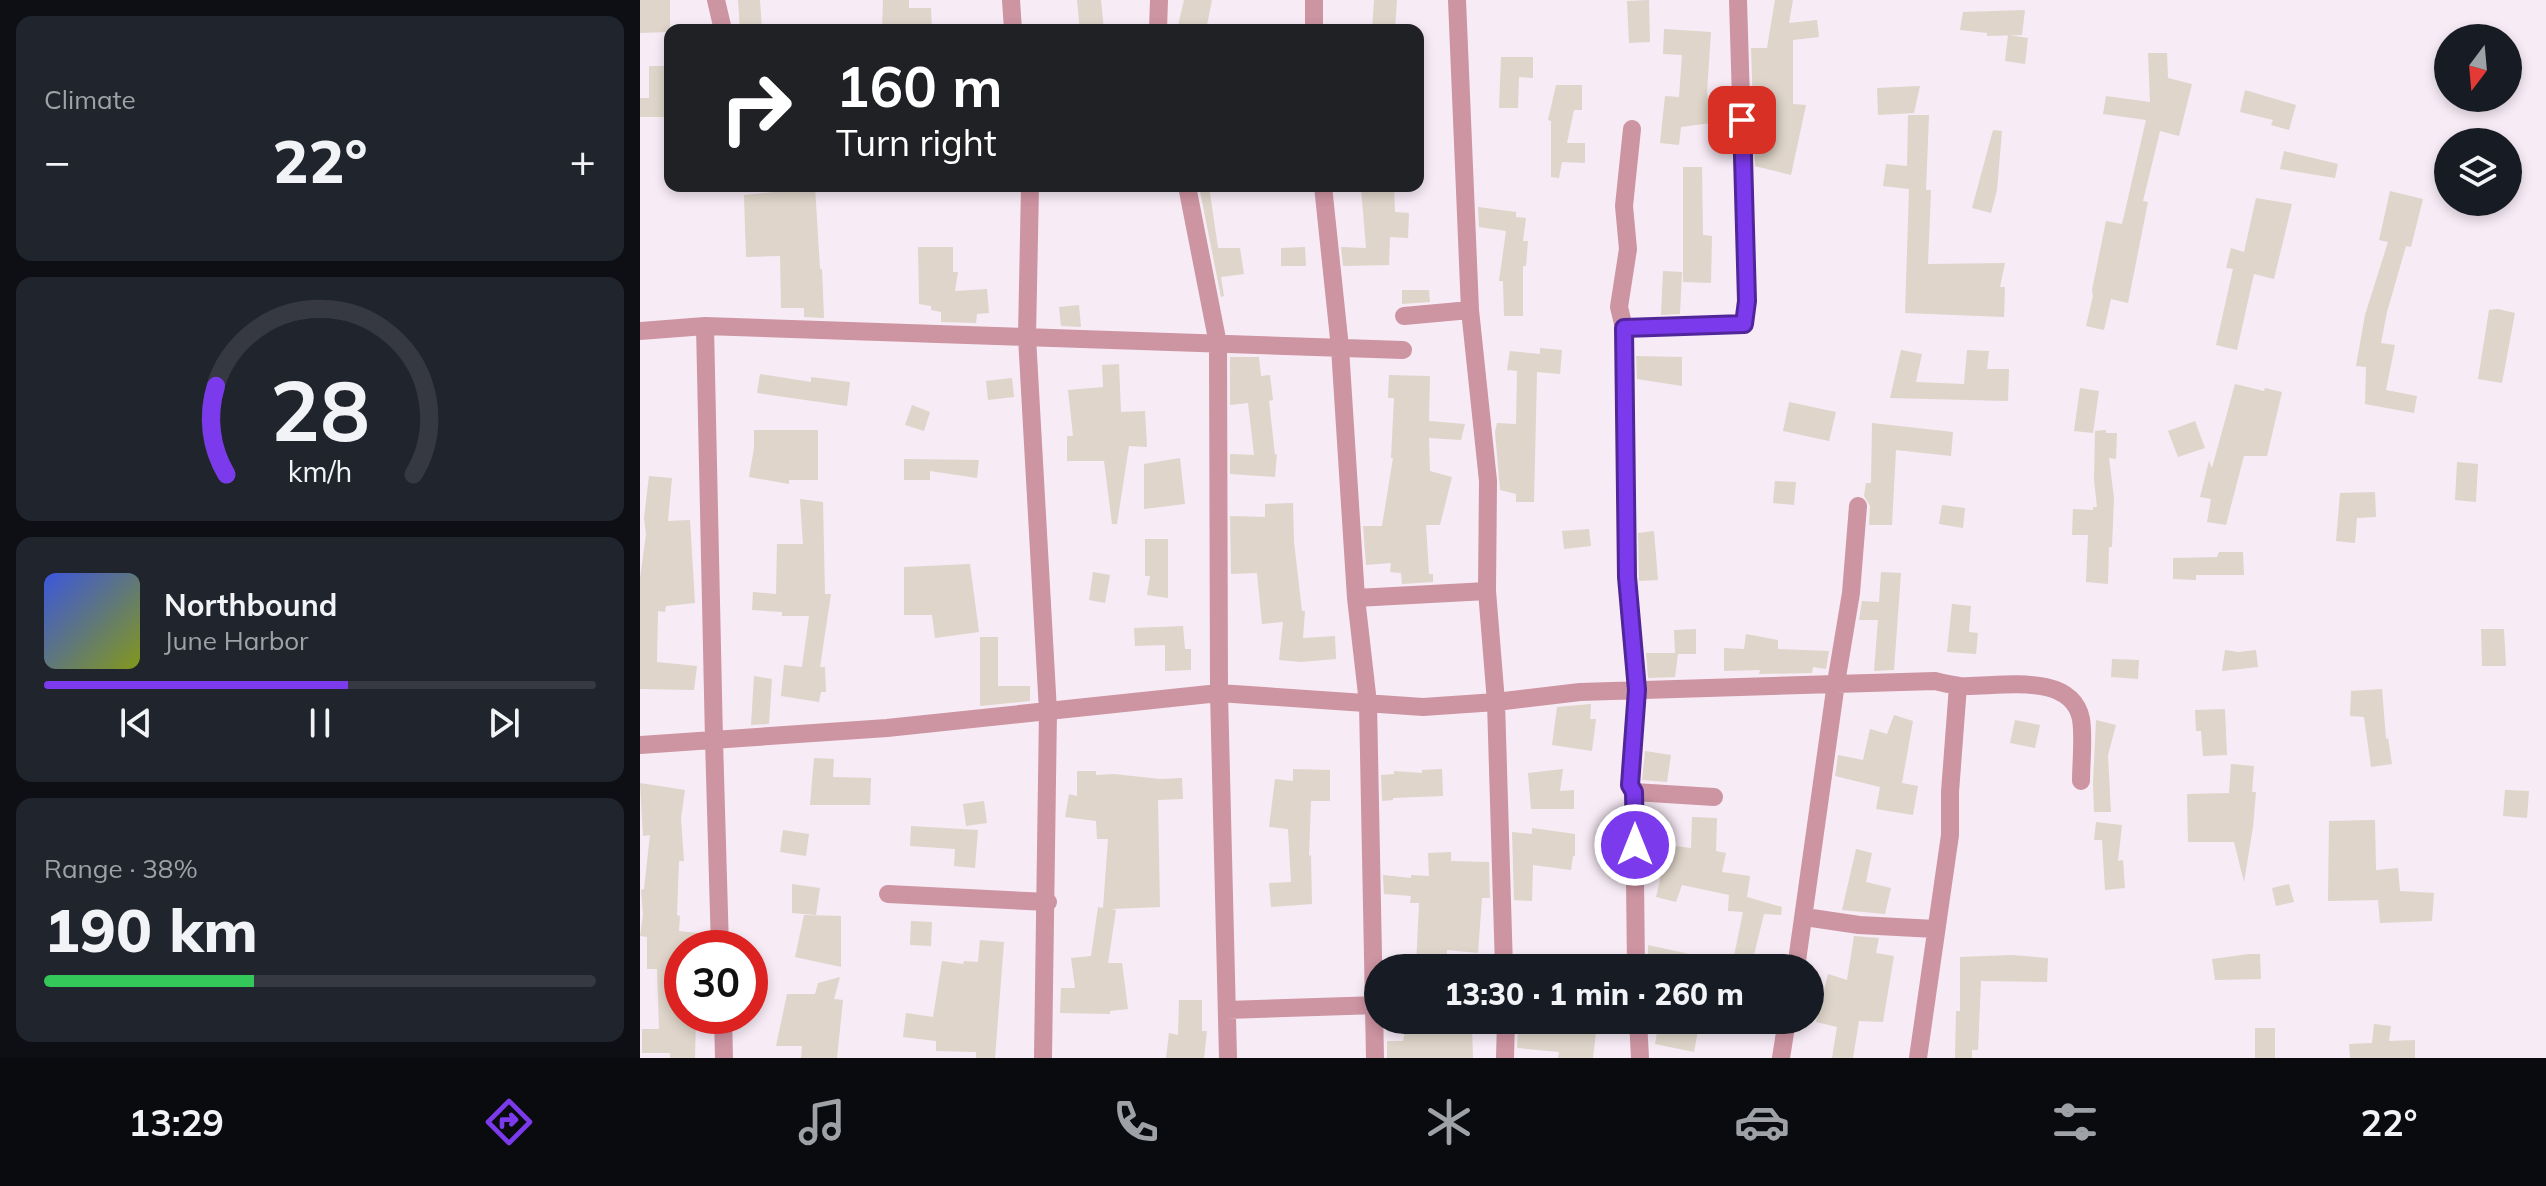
<!DOCTYPE html>
<meta charset="utf-8">
<style>
body{margin:0;font-family:Mulish,sans-serif;background:#20242c;color:#f1f3f6;height:100vh;display:flex;flex-direction:column;font-size:30px;white-space:nowrap}
*{box-sizing:border-box;margin:0}
p{font-size:26px;color:#9ea1a6}
.icon{flex:none;width:44px;height:44px;fill:none;stroke:currentColor;stroke-width:2;stroke-linecap:round;stroke-linejoin:round}
.map{position:relative;flex:1;overflow:hidden}
.sheet{display:flex;flex-direction:column;gap:16px;padding:16px;background:#0d0f14;width:640px}
.sheet>*{flex:none}
.banner{position:absolute;left:24px;top:24px;width:760px;height:168px;border-radius:16px;box-shadow:0 4px 12px #0003;background:#202124;color:#fff;overflow:hidden}
.needle{width:52px;rotate:196deg}
.fabs{position:absolute;left:1794px;top:24px;display:grid;gap:16px}
.fabs a{display:grid;place-items:center;width:88px;height:88px;border-radius:50%;background:#171b24;box-shadow:0 4px 12px #0003;font-size:40px}
.speed{position:absolute;left:24px;top:930px;display:flex;gap:16px;font-size:40px;font-weight:700;text-align:center}
.speed>*{display:grid;place-content:center;width:104px;height:104px;border-radius:50%;background:#171b24;box-shadow:0 4px 12px #0003;line-height:1}
.speed .limit{border:12px solid #d22;background:#fff;color:#111}
.pin{position:absolute;display:grid;place-items:center;width:68px;height:68px;color:#fff;margin:-34px;border-radius:16px;box-shadow:0 4px 12px #0006}
.me{position:absolute;width:88px;margin:-44px;rotate:0deg;stroke-linejoin:round;filter:drop-shadow(0 0 6px #0008)}
.turn{display:flex;align-items:center;gap:28px;height:168px;padding:0 40px;font-size:36px}
.turn .icon{width:104px;height:104px;stroke-width:2.5}
.turn b{display:block;font-size:56px;line-height:68px}
.big{font-size:60px;font-weight:800;line-height:1.1}
.sheet .tile{flex:1;display:flex;flex-direction:column;justify-content:center;gap:12px;min-width:0;padding:0 28px;border-radius:16px;background:#20242c}
.sheet .dial{align-items:center;gap:0}
.dial svg{height:208px;overflow:visible;fill:none;stroke:#363941;stroke-width:7;stroke-linecap:round;text-anchor:middle}
.dial text{fill:#f1f3f6;stroke:none}
.song{display:flex;align-items:center;gap:24px}
.cover{width:96px;height:96px;border-radius:12px;background:linear-gradient(135deg,hsl(230 70% 55%),hsl(70 70% 35%))}
.played{height:8px;border-radius:4px;background:linear-gradient(90deg,#7c3aed 55%,#363941 55%)}
.keys{display:flex;justify-content:space-around;direction:ltr}
.heat{display:flex;justify-content:space-between;align-items:center;font-size:44px;direction:ltr}
.charge{height:12px;border-radius:6px;background:linear-gradient(90deg,#34c759 38%,#363941 0)}
.trip{position:absolute;left:724px;top:954px;width:460px;height:80px;border-radius:40px;background:#171b24;box-shadow:0 4px 12px #0003;font-weight:800;line-height:80px;text-align:center}
.dock{display:flex;height:128px;justify-content:space-around;align-items:center;background:#090b0e;color:#9ea1a6}
.dock .icon{width:56px;height:56px}
.dock .on{color:#7c3aed}
.dock b{font-size:36px;color:#f1f3f6}
main{display:flex;flex:1;min-height:0}
.map>svg:first-child{display:block}
</style>
<main>
<section class="sheet">
<div class="tile"><p>Climate</p>
<div class="heat"><a>−</a><b class="big">22°</b><a>+</a></div>
</div>
<div class="tile dial"><svg viewBox="0 0 100 80">
<path d="M14 69A42 42 0 1 1 86 69"/>
<path d="M14 69A42 42 0 0 1 10 35" stroke="#7c3aed"/>
<text x="50" y="56" font-size="32" font-weight="700">28</text>
<text x="50" y="72" font-size="11">km/h</text>
</svg></div>
<div class="tile">
<div class="song"><i class="cover"></i><div><b>Northbound</b><p>June Harbor</p></div></div>
<div class="played"></div>
<div class="keys"><svg class="icon" aria-label="previous" viewBox="0 0 24 24"><path d="M18 5L8 12l10 7zM5 5v14"/></svg><svg class="icon" aria-label="pause" viewBox="0 0 24 24"><path d="M8 5v14M16 5v14"/></svg><svg class="icon" aria-label="next" viewBox="0 0 24 24"><path d="M6 5l10 7-10 7zM19 5v14"/></svg></div>
</div>
<div class="tile"><p>Range · 38%</p><b class="big">190 km</b><div class="charge"></div></div>
</section>
<div class="map">
<svg width="1906" height="1058" viewBox="0 0 1906 1058">
<rect width="100%" height="100%" fill="#f7ebf5"/>
<path fill="#dfd5ca" d="M0 0H30V32L0 33Z
M98 0H120L122 30H100Z
M243 0H269V8H291L292 30H242Z
M437 0H461L464 30H440Z
M544 0H572L566 30H537Z
M734 0H757L755 30H732Z
M1009 0 1010 42 989 43 987 1Z
M1135 0H1153L1149 23 1177 20 1179 37 1153 40V104L1166 105 1151 175 1115 166 1111 48H1127Z
M1385 10 1382 35 1347 36V33L1320 30 1323 12Z
M1024 29 1071 32 1067 92 1071 123 1041 127 1039 145 1020 143 1025 96 1039 97 1042 55 1023 54Z
M1368 35 1388 38 1385 64 1365 61Z
M1508 53H1527L1528 78 1552 84 1539 136 1520 131 1503 201 1508 202 1488 303 1471 299 1464 330 1446 326 1453 296 1452 290 1466 221 1482 224 1506 120 1463 114 1466 96 1510 102Z
M861 57H893V78L879 77 878 108H859Z
M9 66H30V117H0V98H9Z
M916 85H942V110H934L927 143H945V163L922 162 919 178 911 177V121L908 120Z
M1280 86 1274 113 1238 115 1237 88Z
M1605 90 1656 105 1649 130 1631 125 1633 120 1600 112Z
M1268 115H1289L1286 190H1291L1288 264 1365 263 1360 287H1365L1364 317 1265 313 1269 189 1243 186 1246 164 1267 166Z
M1353 130 1362 131 1357 190 1351 213 1332 208Z
M1644 151 1698 164 1695 178 1640 169Z
M1043 167H1062L1063 235 1072 236 1071 283 1043 282Z
M134 186H175L180 269H182L184 318 164 317V308H141L140 256 106 257 104 195 134 192Z
M559 186H569L578 248H600L604 274 581 277 584 296 581 297Z
M754 186 755 212 769 213 768 238 750 237 749 265 703 266 701 247 726 248 721 188Z
M1750 191 1783 199 1771 247 1766 246 1747 312 1741 343 1755 345 1746 390 1777 396 1774 413 1725 404 1726 367 1716 366 1725 315 1748 242 1739 240Z
M1616 198 1652 204 1634 279 1614 274 1597 350 1576 345 1593 269 1586 268 1591 248 1604 252Z
M838 207 876 212V217L886 218 883 241H888L886 266H883V316H864L863 281H859L866 231 839 227Z
M278 247H313V272H318L315 291 347 289 349 313 337 314 336 323 301 322V312L291 310V306L279 304Z
M665 247 666 266H641V248Z
M1023 271 1042 272 1040 314 1021 315Z
M762 290H789L790 302 762 304Z
M439 305 441 327 421 326 419 307Z
M1858 309 1875 313 1862 383 1838 379 1849 310Z
M900 348 922 350 920 374 897 372 894 502H876V494L860 490 855 432 857 423 876 424 877 371 867 370 870 351 900 354Z
M1261 350 1282 354 1276 382 1324 384 1327 350 1349 351 1347 369H1369L1368 401 1250 398Z
M996 356 1042 357V386L997 379Z
M590 357H619L621 376 630 375 633 400 629 401 635 455 637 454 635 477 590 474V454L614 455 608 403 590 405Z
M479 364 481 412 505 411 507 447 489 446 477 524H472L464 461H427V436H433L428 390 463 387 462 365Z
M120 374 171 382V377L210 382 207 406 117 393Z
M749 375 790 376 789 421 825 424 821 440 789 438 790 471 812 477 800 525H786L789 574H793V582L762 584 761 573 750 572 751 563 726 565 723 526H742L753 458H751L754 398H748Z
M372 378 374 397 348 400 346 381Z
M1595 384 1624 391 1625 388 1642 392 1627 456H1604L1586 525 1567 522 1571 499 1560 497 1569 461 1572 468Z
M1440 388 1459 391 1453 433 1434 431Z
M1149 402 1196 412 1189 441 1143 431Z
M272 405 290 412 284 431 265 425Z
M1555 421 1565 448 1538 457 1528 431Z
M1232 423 1313 432 1311 456 1256 450 1252 525H1229L1230 506 1224 496 1226 483H1231Z
M114 430H178V480H149V484L109 477 114 448Z
M1466 430V433H1477L1476 459 1469 458 1474 498 1472 547H1469L1468 584 1446 582 1448 535H1432L1433 509 1453 510V507H1457L1454 480 1455 431Z
M540 458 545 504 504 509V464Z
M264 459 339 460 337 478 290 471V480H264Z
M1817 462 1838 464 1836 502 1815 500Z
M9 476 32 478 28 521 50 520 55 603 26 606 25 612 18 611 17 662 57 666 54 690 0 689V578L6 534 4 518Z
M1135 481 1156 482 1154 505 1133 503Z
M1735 492 1736 517 1717 518 1715 543 1696 541 1700 493Z
M160 499 183 502 185 594H191L180 667H185L186 692H181L179 702 141 696 144 665 162 667 169 616H142V612L112 610 113 592 136 594 137 544H163Z
M653 503 654 542 662 611H665L663 638 695 636 696 659 661 662 639 660 643 622 622 624 617 573 591 574 590 516 625 517V504Z
M1302 505 1325 508 1323 528 1299 524Z
M949 529 951 546 924 549 922 531Z
M1014 531 1018 580 999 581 998 533Z
M505 539H528V598L507 595 510 576H505Z
M1579 552H1603L1604 575H1556V580L1533 579V558L1577 557Z
M330 564 339 632 295 638 292 615H264V567Z
M453 572 470 575 465 603 449 600Z
M1241 572 1261 573 1254 670 1234 671 1238 620H1219L1222 601 1239 602Z
M1312 604 1331 606 1329 632 1338 633 1336 654 1307 652Z
M543 626 545 649H551V670L525 671V645L495 646 494 628Z
M1056 629V654H1038L1035 677 1008 678 1006 653H1035L1034 630Z
M1841 629H1864L1866 666H1842Z
M1106 634 1138 640V649L1189 651 1186 669 1173 667 1172 673 1119 674 1120 670 1084 671V648L1104 649Z
M340 637H358V686H390V701L340 706Z
M1585 650 1598 652 1616 650 1618 667 1582 671Z
M1472 659 1499 660 1498 679 1471 677Z
M114 676 132 679 129 724 111 725Z
M1742 689 1746 739 1748 738 1752 764 1731 767 1724 717 1710 716 1711 691Z
M951 704 950 719H956L952 751 912 745 917 707Z
M1585 709 1587 755 1563 756 1561 731H1556L1555 710Z
M1254 715 1273 721 1262 783 1278 786 1273 815 1236 809 1240 787 1195 776 1198 755 1223 760 1230 729 1247 734Z
M1375 720 1400 725 1395 748 1370 743Z
M1456 720 1476 725 1468 755 1471 812H1454L1453 783Z
M1005 751 1031 755 1027 782 1002 780Z
M174 758 194 759 193 777 231 778 230 805H170Z
M1591 764 1614 766 1612 792H1616L1613 827 1604 882 1594 842H1548L1547 794 1589 793Z
M653 769 690 770V801H671L669 856 671 855 672 904 631 907 629 883 651 882 648 829 629 827 635 779 653 781Z
M802 769 803 796 753 798V800L742 801 741 775 754 774V771L782 773V770Z
M923 769 920 791 934 790V809H891L888 773Z
M437 771H456V775L474 774 520 779 542 778 543 799 518 800 520 907 471 909 476 910 468 963H482L488 1009 470 1011V1014L420 1013 421 988H435L431 958 451 956 458 907 463 908 468 839H457L456 821 425 817 429 794 437 796Z
M0 783 45 790 41 818 44 861H39L37 915 40 916 39 931 68 934V948H42V961L35 960 37 998H42V1016H56L55 1058H30V1053H2V1029H19L17 969H7V937L0 936 3 915 1 890 4 889 10 835 3 836Z
M1865 790 1889 791 1887 818 1863 816Z
M344 801 347 823 326 826 323 804Z
M1052 817 1077 818 1076 851 1086 853 1082 872 1110 876 1107 897 1142 907 1141 915 1124 914 1113 959 1094 956 1103 912 1088 911 1089 895 1042 885 1036 902 1016 897 1028 845 1051 848Z
M1735 820 1736 870 1758 868 1760 891 1794 893 1792 921 1740 923 1738 900 1688 901 1689 821Z
M1456 822 1482 825 1478 861 1483 860 1485 888 1465 890 1462 840H1454Z
M271 826 338 830 335 868 314 866 315 849 270 846Z
M892 828 935 834V856H933L931 870 893 865 892 901 874 900 872 832 892 834Z
M143 830 169 834 166 856 140 852Z
M1216 849 1232 853 1226 882 1251 888 1245 914 1202 910Z
M811 852V861L849 862 850 898H842L838 953 807 950 806 968H776L779 903H770L771 896 744 894 743 875 771 878V875L789 876 788 853Z
M152 884 180 888 176 915 152 913Z
M1649 884 1654 902 1636 906 1632 888Z
M164 915 201 916V967L155 957Z
M271 921 292 922 291 946 270 945Z
M1214 936 1239 938 1236 953 1254 956 1243 1022 1219 1021 1213 1058H1192L1197 1027 1176 1022 1188 974 1207 980Z
M340 940 364 942 355 1058H336V1052L296 1051V1041L263 1037 266 1013 293 1017 302 961 323 964 324 961 338 962Z
M1008 945 1063 957 1061 967 1008 964Z
M1609 954H1620L1621 979 1575 980 1572 959Z
M1372 955 1408 958 1407 982 1341 981 1338 1050H1332V1058H1315L1316 1011H1320V957Z
M200 977 194 999 203 1000 197 1058H161L162 1046H136L147 994H175L178 983Z
M539 1000H562V1031H567L564 1058H526L529 1033 538 1035Z
M1041 1020H1060L1054 1052 1015 1044 1018 1027 1039 1031Z
M1734 1024 1751 1026 1749 1041 1775 1040V1058H1710L1709 1044 1732 1043Z
M766 1027 780 1030 832 1027 833 1058H747V1041H763Z
M878 1028 921 1032V1028L956 1032 953 1058H918L919 1052 877 1048Z
M1615 1028H1635V1058H1615Z"/>
<g fill="none" stroke-linecap="round" stroke-linejoin="round">
<path stroke="#cd94a2" stroke-width="18" d="M76 0 83 30
M371 0 373 30
M674 0V30
M817 0 830 310 848 481 847 591 856 702 864 968
M518 30 519 0
M992 129 984 206 988 249 979 307 984 328 987 577 997 690 990 785 994 792 996 968
M390 186 387 337 408 711 403 1058
M547 186 578 344 579 693 588 1058
M683 186 700 348 716 598 728 703 735 1058
M764 316 830 310
M65 326 74 740 80 948
M984 328 1104 324 1107 301 1098 0
M0 331 65 326 763 350
M716 598 847 591
M0 745 247 728 579 693 783 707 856 702 940 692 1295 681C1303 683 1312 685 1320 686 1356 688 1431 670 1441 719 1444 738 1441 762 1441 781
M994 792 1074 797
M248 894 408 902
M1165 917 1219 925 1295 929
M1156 968 1196 683 1211 593 1218 506
M587 1010 738 1005
M83 1016 84 1058
M998 1020 1000 1058
M865 1058 866 1020
M1141 1058 1147 1020
M1278 1058 1310 835V792L1318 686"/>
</g>
<g fill="none" stroke-linecap="round" stroke-linejoin="round">
<defs>
<path id="route" d="M995 845 994 792 990 785 997 690 987 577 984 328 1104 324 1107 301 1102 120"/>
</defs>
<use href="#route" stroke="#51269a" stroke-width="20"/>
<use href="#route" stroke="#7c3aed" stroke-width="14"/>
</g>
</svg>
<div class="fabs">
<a><svg class="needle" viewBox="-14 -14 28 28"><path d="M0-13l5 13h-10z" fill="#e53935"/><path d="M0 13l5-13h-10z" fill="#9ea1a6"/></svg></a>
<a><svg class="icon" aria-label="layers" viewBox="0 0 24 24"><path d="M12 4l9 5-9 5-9-5zM3 14l9 5 9-5"/></svg></a>
</div>
<div class="speed"><div class="limit">30</div></div>
<div class="pin" style="left:1102px;top:120px;background:#d93025"><svg class="icon" aria-label="arrive" viewBox="0 0 24 24"><path d="M6 21V4h12l-3 4 3 4H6"/></svg></div>
<svg class="me" style="left:995px;top:845px" viewBox="-20 -20 40 40"><circle r="17" fill="#7c3aed" stroke="#fff" stroke-width="3"/><path d="M0-11L8 9 0 5-8 9z" fill="#fff"/></svg>
<div class="trip">13:30 · 1 min · 260 m</div>
<div class="banner">
<div class="turn"><svg class="icon" aria-label="right" viewBox="0 0 24 24"><path d="M7 20v-9h11M14 6l5 5-5 5"/></svg><div><b>160 m</b>Turn right</div></div>
</div>
</div>
</main>
<nav class="dock">
<b>13:29</b>
<svg class="icon on" aria-label="directions" viewBox="0 0 24 24"><path d="M12 3l9 9-9 9-9-9zM9 14v-3h6M13 9l2 2-2 2"/></svg>
<svg class="icon" aria-label="music" viewBox="0 0 24 24"><path d="M9 18V5l10-2v13"/><circle cx="6" cy="18" r="3"/><circle cx="16" cy="16" r="3"/></svg>
<svg class="icon" aria-label="phone" viewBox="0 0 24 24"><path d="M5 4h4l2 5-3 2q2 4 5 5l2-3 5 2v4C11 20 4 13 5 4z"/></svg>
<svg class="icon" aria-label="climate" viewBox="0 0 24 24"><path d="M12 3v18M4 7l16 10M4 17L20 7"/></svg>
<svg class="icon" aria-label="car" viewBox="0 0 24 24"><path d="M5 17H2v-5l4-1 3-4h7l3 4 3 1v5h-3M9 17h6M6 11h13"/><circle cx="7" cy="17" r="2"/><circle cx="17" cy="17" r="2"/></svg>
<svg class="icon" aria-label="filters" viewBox="0 0 24 24"><path d="M4 7h16M4 17h16"/><circle cx="9" cy="7" r="2"/><circle cx="15" cy="17" r="2"/></svg>
<b>22°</b>
</nav>
